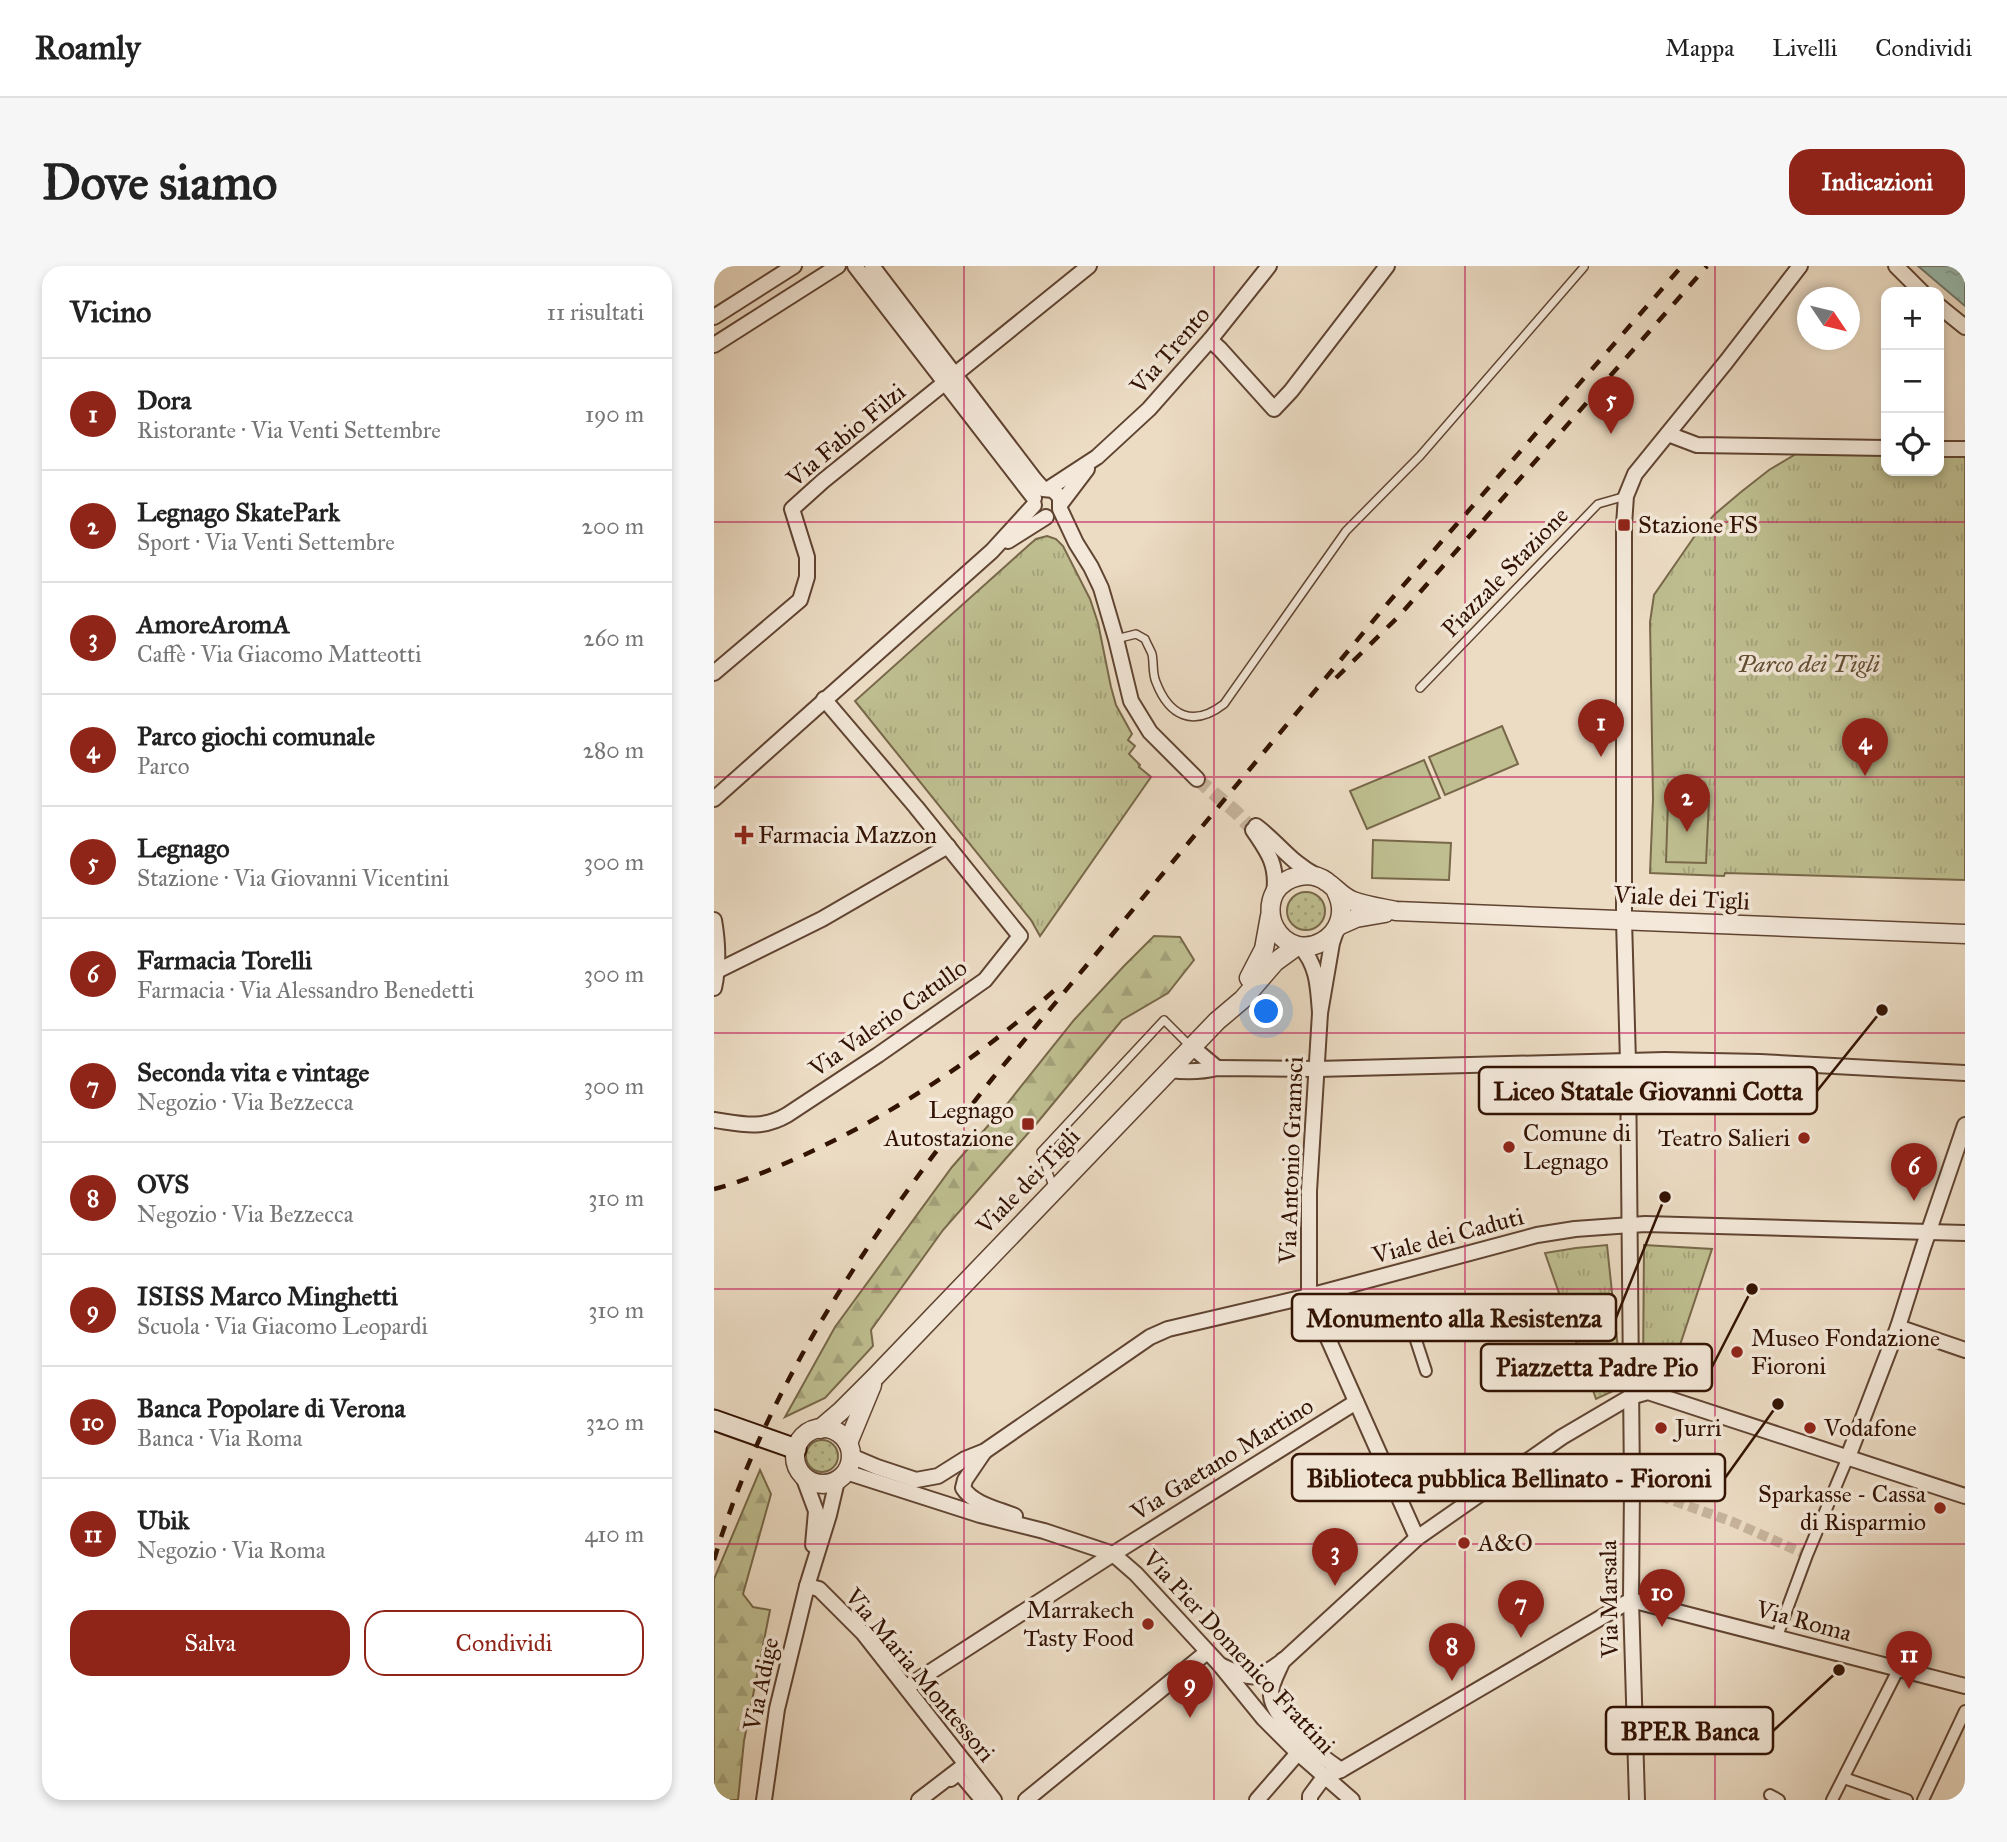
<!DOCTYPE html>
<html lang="it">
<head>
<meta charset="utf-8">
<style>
  body { margin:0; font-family:"IM FELL Great Primer",serif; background:#f6f6f6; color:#222 }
  .controls { position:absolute; right:21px; top:21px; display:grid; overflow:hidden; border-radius:14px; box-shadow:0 4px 10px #0003 }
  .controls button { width:63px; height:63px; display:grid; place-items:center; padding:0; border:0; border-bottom:2px solid #e0e0e0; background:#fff; color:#222; font:35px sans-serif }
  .compass { position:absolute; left:1083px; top:21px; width:63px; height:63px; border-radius:50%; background:#fff; box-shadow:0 4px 10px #0003; rotate:125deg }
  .you { position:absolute; left:553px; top:746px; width:24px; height:24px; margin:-18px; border:5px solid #fff; border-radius:50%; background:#1a73e8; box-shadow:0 0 0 10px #1a73e833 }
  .badge { display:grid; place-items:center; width:46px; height:46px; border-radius:50%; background:#8f2418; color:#fff; font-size:23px; font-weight:700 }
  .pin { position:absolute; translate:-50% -58px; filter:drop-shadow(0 2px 4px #0008) }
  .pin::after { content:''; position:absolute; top:37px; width:24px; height:21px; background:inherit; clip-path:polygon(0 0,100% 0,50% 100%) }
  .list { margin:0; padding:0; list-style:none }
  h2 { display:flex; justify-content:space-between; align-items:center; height:91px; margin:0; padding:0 28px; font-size:30px }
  h2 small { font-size:23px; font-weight:400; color:#767676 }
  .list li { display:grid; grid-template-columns:46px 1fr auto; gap:21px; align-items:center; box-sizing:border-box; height:112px; padding:0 28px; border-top:2px solid #e0e0e0 }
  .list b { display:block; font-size:26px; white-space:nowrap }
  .list p { margin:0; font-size:23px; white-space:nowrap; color:#767676 }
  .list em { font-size:23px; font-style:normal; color:#767676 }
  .actions { display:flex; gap:14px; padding:21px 28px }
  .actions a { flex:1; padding:16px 0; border:2px solid #8f2418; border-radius:21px; text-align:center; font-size:24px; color:#8f2418 }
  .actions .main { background:#8f2418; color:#fff }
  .icon { flex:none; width:38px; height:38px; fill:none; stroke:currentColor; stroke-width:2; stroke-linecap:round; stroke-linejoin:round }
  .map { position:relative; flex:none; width:1251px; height:1534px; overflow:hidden; border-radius:21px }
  header { display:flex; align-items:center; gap:42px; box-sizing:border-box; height:98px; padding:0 35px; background:#fff; border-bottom:2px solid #e0e0e0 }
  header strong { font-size:33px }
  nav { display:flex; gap:38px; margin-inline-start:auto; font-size:24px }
  .intro { display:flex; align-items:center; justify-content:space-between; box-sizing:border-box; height:168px; padding:0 42px }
  h1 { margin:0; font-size:49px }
  .button { padding:18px 32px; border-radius:21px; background:#8f2418; color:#fff; font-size:24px; font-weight:700 }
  main { display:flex; gap:42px; padding:0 42px }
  aside { flex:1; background:#fff; border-radius:21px; box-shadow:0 4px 10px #0003 }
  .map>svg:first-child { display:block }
  .grass { fill:url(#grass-dots); stroke:#786849; stroke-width:2 }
  .forest { fill:url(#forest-firs); stroke:#786849; stroke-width:2 }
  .park { fill:url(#park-tufts); stroke:#786849; stroke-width:2 }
  .pitch { fill:#bebe90; stroke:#786849; stroke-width:2 }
  .water { fill:url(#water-ripples); stroke:#70786b; stroke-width:2 }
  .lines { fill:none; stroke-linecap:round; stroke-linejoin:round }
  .pedestrian-tunnel { stroke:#c7b49d; stroke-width:10; stroke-dasharray:10 5; stroke-linecap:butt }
  .minor-tunnel { stroke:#c7b49d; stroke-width:14; stroke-dasharray:14 7; stroke-linecap:butt }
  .service-casing { stroke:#604432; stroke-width:10 }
  .pedestrian-casing { stroke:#604432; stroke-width:14 }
  .minor-casing { stroke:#604432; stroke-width:18 }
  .tertiary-casing { stroke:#604432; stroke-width:21 }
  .secondary-casing { stroke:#321202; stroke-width:23 }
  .service { stroke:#f3e8d9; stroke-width:7 }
  .pedestrian { stroke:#f3e8d9; stroke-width:10 }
  .minor { stroke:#f3e8d9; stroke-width:14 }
  .tertiary { stroke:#f3e8d9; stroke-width:18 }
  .secondary { stroke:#f3e8d9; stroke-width:19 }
  .rail { stroke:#321202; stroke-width:4.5; stroke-dasharray:12 12; stroke-linecap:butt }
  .grid { fill:none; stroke:#c2185b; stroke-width:2; stroke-opacity:0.55 }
  .poi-dot { fill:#8f2418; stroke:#f3e8d9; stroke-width:2.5 }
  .labels { text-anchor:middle; stroke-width:7; stroke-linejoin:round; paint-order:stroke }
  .street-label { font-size:24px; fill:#321202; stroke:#f3e8d9 }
  .poi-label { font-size:24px; fill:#321202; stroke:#f3e8d9; text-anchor:start }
  .park-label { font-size:24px; font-style:italic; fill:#634e34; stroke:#f3e8d9 }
  .leader { fill:none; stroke:#321202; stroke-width:2.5 }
  .callout-dot { fill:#321202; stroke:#f3e8d9; stroke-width:2.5 }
  .callout { fill:#f3e8d9; stroke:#321202; stroke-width:2.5 }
  .callout-label { font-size:26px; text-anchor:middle; font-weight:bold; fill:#321202 }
</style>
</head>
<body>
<header>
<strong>Roamly</strong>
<nav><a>Mappa</a><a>Livelli</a><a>Condividi</a></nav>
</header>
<div class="intro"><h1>Dove siamo</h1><a class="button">Indicazioni</a></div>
<main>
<aside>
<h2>Vicino<small>11 risultati</small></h2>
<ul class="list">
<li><span class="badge">1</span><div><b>Dora</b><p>Ristorante · Via Venti Settembre</p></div><em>190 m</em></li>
<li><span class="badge">2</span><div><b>Legnago SkatePark</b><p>Sport · Via Venti Settembre</p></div><em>200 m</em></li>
<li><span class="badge">3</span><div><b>AmoreAromA</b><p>Caffè · Via Giacomo Matteotti</p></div><em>260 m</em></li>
<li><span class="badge">4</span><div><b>Parco giochi comunale</b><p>Parco</p></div><em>280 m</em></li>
<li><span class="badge">5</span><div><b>Legnago</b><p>Stazione · Via Giovanni Vicentini</p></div><em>300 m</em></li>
<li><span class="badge">6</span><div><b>Farmacia Torelli</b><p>Farmacia · Via Alessandro Benedetti</p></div><em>300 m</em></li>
<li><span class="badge">7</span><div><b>Seconda vita e vintage</b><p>Negozio · Via Bezzecca</p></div><em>300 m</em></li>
<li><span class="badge">8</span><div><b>OVS</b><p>Negozio · Via Bezzecca</p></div><em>310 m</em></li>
<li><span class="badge">9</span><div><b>ISISS Marco Minghetti</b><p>Scuola · Via Giacomo Leopardi</p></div><em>310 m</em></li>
<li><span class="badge">10</span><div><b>Banca Popolare di Verona</b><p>Banca · Via Roma</p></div><em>320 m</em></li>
<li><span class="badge">11</span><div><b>Ubik</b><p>Negozio · Via Roma</p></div><em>410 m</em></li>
</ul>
<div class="actions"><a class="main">Salva</a><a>Condividi</a></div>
</aside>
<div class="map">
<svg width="1251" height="1534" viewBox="0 0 1251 1534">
  <defs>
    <pattern id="grass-dots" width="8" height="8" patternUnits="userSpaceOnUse" patternTransform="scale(1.75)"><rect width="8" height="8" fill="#bebe90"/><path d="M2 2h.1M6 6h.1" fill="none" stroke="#a4a27b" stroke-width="1.8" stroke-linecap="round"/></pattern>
    <pattern id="forest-firs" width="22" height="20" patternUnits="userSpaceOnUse" patternTransform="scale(1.75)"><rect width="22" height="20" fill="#bebe90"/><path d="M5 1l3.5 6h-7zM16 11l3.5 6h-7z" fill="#a4a27b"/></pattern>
    <pattern id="park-tufts" width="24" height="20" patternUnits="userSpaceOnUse" patternTransform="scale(1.75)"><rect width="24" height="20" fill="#bebe90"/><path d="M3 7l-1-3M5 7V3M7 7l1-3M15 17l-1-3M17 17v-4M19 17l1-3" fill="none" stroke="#a4a27b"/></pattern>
    <pattern id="water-ripples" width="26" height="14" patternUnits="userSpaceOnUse" patternTransform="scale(1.75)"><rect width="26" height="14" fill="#99bcb1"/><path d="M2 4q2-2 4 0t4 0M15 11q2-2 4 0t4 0" fill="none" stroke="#84a197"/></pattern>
  </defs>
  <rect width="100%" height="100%" fill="#ecdcc4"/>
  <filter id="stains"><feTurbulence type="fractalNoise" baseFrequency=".00286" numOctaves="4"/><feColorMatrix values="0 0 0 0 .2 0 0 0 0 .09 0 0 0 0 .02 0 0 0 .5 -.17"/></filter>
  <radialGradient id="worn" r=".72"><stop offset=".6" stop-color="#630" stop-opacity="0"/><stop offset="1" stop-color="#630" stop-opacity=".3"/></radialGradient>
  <!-- grass -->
  <g class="grass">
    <circle cx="592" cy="645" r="19"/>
    <circle cx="108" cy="1190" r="16"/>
  </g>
  <!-- forest -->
  <g class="forest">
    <path d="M440 670 466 671 480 694 454 727 408 754 323 857 229 964 157 1064 159 1080 111 1132 71 1151 121 1061 238 901 293 838 360 754 410 700Z"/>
    <path d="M46 1204 57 1228 29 1328 39 1341 56 1344 30 1475 24 1534H0V1313Z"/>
  </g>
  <!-- park -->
  <g class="park">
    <path d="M1087 185 1172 187V205H1225V187L1251 188V614L1011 607 1010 610 936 607 939 533 936 356 940 329 980 271 1001 248 1027 226 1055 204Z"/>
    <path d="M333 270 342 273 349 280 376 333 384 357 397 421 402 439 418 468 414 474 421 480 415 488 426 499 425 501 437 511 326 670 317 654 141 435 315 279 322 273Z"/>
    <path d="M893 979 908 1121 882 1133 831 987 862 982Z"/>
    <path d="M930 979 998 983 955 1112 929 1107Z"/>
  </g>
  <!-- pitch -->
  <g class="pitch">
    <path d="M788 460 804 498 731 529 715 491Z"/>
    <path d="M710 494 726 532 653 563 636 525Z"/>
    <path d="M995 535 992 597 952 596 954 536Z"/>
    <path d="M659 574 737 577 735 614 658 612Z"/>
  </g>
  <!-- water -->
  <path class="water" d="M1204 0H1251V40Z"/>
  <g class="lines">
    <!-- pedestrian-tunnel -->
    <path class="pedestrian-tunnel" d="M918 1220 1019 1256 1093 1289"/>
    <!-- minor-tunnel -->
    <path class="minor-tunnel" d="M483 513 523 547 539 564"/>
    <defs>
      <g id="service">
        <path d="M402 373 422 368 431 373C433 378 436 383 438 388 440 397 438 407 442 416 455 450 479 462 510 438L632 265 706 190 870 1"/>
        <path d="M706 422 884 238 912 230"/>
        <path d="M340 923 327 886 450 754 477 781"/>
      </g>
      <g id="pedestrian">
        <path d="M604 1052 640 1051 683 1062 697 1059 712 1105"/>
        <path d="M1063 1370 1093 1289 1134 1191"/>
        <path d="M1130 1512 1193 1534"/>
        <path d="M237 1515 245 1509 266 1534"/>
        <path d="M1056 1529 1065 1534"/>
        <path d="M1118 1534 1184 1404"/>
        <path d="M1209 1534 1251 1445"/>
      </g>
      <g id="minor">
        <path d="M141 0 320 232"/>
        <path d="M158 0 321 214 329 223 339 224 346 231V243L362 277 377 301 387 322 402 373 417 435 436 466 483 513"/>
        <path d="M1182 0 1208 26"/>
        <path d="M1225 40 1251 61"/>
        <path d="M0 51 80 0"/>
        <path d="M496 74 506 83 560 143 577 125 673 0"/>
        <path d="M0 79 124 0"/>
        <path d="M954 168 983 179 1172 182"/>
        <path d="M1225 183H1251"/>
        <path d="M334 223 383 191 435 143 496 74 555 0"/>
        <path d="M348 236 373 203"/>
        <path d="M294 275 332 251"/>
        <path d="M0 407 86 334 93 311V291L78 243 109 215 375 0"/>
        <path d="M0 533 278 285 320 239"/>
        <path d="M542 560C565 577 576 596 603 610"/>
        <path d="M539 564C555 587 564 600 560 628"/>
        <path d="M0 654C4 677 5 699 0 722"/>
        <path d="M586 680C604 700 604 721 606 747L618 677 622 665"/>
        <path d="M3 705 108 653 234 580"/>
        <path d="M606 747 595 925V1030L703 1272"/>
        <path d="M478 781 503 802"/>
        <path d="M456 804C472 806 487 806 503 802L603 803 951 794 1046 796 1251 807"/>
        <path d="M0 854C28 858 47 864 73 849L164 789 271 714 306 670 202 541 110 433"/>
        <path d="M1184 1061 1251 1084"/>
        <path d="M270 1186 251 1214 249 1222C259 1238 284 1243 301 1250"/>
        <path d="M137 1190 163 1201 202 1214 224 1210 251 1193 271 1185 436 1071 454 1063 595 1030 823 969 861 963 931 958 1251 967"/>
        <path d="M1134 1191 1184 1061 1209 982 1251 859"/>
        <path d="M132 1206 266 1249 330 1265 399 1288 422 1308 506 1399 550 1453 584 1487 638 1534"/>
        <path d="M89 1210 102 1245 99 1279"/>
        <path d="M93 1320 105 1323 149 1367 280 1534"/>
        <path d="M569 1394C565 1405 556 1418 557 1430 559 1455 608 1491 627 1504"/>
        <path d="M506 1399C539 1414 540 1416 570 1394L703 1272 848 1171 916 1131 934 1126 1251 1230"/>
        <path d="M193 1421 399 1288 642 1136"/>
        <path d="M610 1511 627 1504 917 1334 1251 1420"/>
        <path d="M50 1534 63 1443 93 1320 115 1249 123 1215"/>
        <path d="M205 1534 252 1498"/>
        <path d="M312 1534 493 1386"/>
        <path d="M543 1534 590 1480"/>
        <path d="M596 1534V1530L610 1511"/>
        <path d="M923 1534 917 1334 918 1220 914 796 910 654V259L912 230 921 208 1012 96 1086 0"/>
      </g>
      <g id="tertiary">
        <path d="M622 625C645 669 584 703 561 662 555 651 555 637 561 626 572 609 597 604 613 616 623 623 628 631 639 635 653 640 668 642 682 645L1251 668"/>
        <path d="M624 660 642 652 671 647"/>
        <path d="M535 712 550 683 556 650"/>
        <circle cx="109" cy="1190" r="28"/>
        <path d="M106 1163 127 1145 162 1110 503 755 529 733 561 696 583 680"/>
        <path d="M134 1177 158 1119"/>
      </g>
      <path id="secondary" d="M0 1154 82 1183"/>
    </defs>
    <!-- service casing -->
    <use href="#service" class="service-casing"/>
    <!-- pedestrian casing -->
    <use href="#pedestrian" class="pedestrian-casing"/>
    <!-- minor casing -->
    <use href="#minor" class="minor-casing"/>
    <!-- tertiary casing -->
    <use href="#tertiary" class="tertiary-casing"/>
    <!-- secondary casing -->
    <use href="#secondary" class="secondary-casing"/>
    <!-- service -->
    <use href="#service" class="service"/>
    <!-- pedestrian -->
    <use href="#pedestrian" class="pedestrian"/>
    <!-- minor -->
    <use href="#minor" class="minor"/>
    <!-- tertiary -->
    <use href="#tertiary" class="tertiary"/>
    <!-- secondary -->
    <use href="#secondary" class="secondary"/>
    <!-- rail -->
    <g class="rail">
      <path d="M622 412 686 349 993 0"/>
      <path d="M0 923C31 915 61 902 90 889 183 846 268 790 344 721"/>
      <path d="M0 1294C54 1113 163 959 278 813L674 337 968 0"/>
    </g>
  </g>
  <!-- grid -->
  <path class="grid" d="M250 0V1534M500 0V1534M751 0V1534M1001 0V1534M0 256H1251M0 511H1251M0 767H1251M0 1023H1251M0 1278H1251"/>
  <!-- markers -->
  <g class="poi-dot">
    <rect x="903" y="252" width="14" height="14" rx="3.5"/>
    <path d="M26.5 558.5h7v7h7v7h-7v7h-7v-7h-7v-7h7z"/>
    <rect x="307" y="851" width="14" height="14" rx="3.5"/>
    <circle cx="1090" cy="872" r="7"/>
    <circle cx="795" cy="881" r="7"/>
    <circle cx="1023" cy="1086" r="7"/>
    <circle cx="947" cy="1162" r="7"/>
    <circle cx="1096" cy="1162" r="7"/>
    <circle cx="1226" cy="1242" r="7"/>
    <circle cx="750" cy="1277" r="7"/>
    <circle cx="434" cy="1358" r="7"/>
  </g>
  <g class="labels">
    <!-- street labels -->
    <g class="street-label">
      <text transform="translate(456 84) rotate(-49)" y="8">Via Trento</text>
      <text transform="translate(132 169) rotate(-40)" y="8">Via Fabio Filzi</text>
      <text transform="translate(791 306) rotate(-46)" y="8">Piazzale Stazione</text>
      <text transform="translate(968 632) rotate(3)" y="8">Viale dei Tigli</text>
      <text transform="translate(174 752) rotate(-35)" y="8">Via Valerio Catullo</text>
      <text transform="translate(577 894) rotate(-88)" y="8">Via Antonio Gramsci</text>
      <text transform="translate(314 915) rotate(-46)" y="8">Viale dei Tigli</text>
      <text transform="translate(734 970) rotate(-15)" y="8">Viale dei Caduti</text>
      <text transform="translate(508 1193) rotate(-32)" y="8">Via Gaetano Martino</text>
      <text transform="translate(895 1333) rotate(-91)" y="8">Via Marsala</text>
      <text transform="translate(1090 1355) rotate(15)" y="8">Via Roma</text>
      <text transform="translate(525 1386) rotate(47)" y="8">Via Pier Domenico Frattini</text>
      <text transform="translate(206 1409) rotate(50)" y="8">Via Maria Montessori</text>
      <text transform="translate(47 1418) rotate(-78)" y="8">Via Adige</text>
    </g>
    <!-- poi labels -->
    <g class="poi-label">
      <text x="924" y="267">Stazione FS</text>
      <text x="44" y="577">Farmacia Mazzon</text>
      <text x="300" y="852" text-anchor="end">Legnago<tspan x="300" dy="28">Autostazione</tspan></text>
      <text x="809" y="875">Comune di<tspan x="809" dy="28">Legnago</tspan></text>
      <text x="1076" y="880" text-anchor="end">Teatro Salieri</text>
      <text x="1037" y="1080">Museo Fondazione<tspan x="1037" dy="28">Fioroni</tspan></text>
      <text x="961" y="1170">Jurri</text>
      <text x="1110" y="1170">Vodafone</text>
      <text x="1212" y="1236" text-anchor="end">Sparkasse - Cassa<tspan x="1212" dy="28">di Risparmio</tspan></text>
      <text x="764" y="1285">A&amp;O</text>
      <text x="420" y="1352" text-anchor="end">Marrakech<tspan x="420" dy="28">Tasty Food</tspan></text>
    </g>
    <!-- park labels -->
    <g class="park-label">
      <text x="1094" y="406">Parco dei Tigli</text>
    </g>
  </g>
  <!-- callouts -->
  <path class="leader" d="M1168 744L1103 825M951 931L902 1052M1038 1023L998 1101M1064 1138L1011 1212M1125 1404L1059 1465"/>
  <g class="callout-dot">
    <circle cx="1168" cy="744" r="7"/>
    <circle cx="951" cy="931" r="7"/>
    <circle cx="1038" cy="1023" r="7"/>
    <circle cx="1064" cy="1138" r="7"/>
    <circle cx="1125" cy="1404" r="7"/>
  </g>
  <g class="callout">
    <rect x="765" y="801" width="338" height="47" rx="7"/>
    <rect x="578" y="1028" width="324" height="47" rx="7"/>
    <rect x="767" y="1078" width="231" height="47" rx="7"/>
    <rect x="578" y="1188" width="433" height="47" rx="7"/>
    <rect x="892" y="1441" width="167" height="47" rx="7"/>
  </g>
  <g class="callout-label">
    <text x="934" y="834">Liceo Statale Giovanni Cotta</text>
    <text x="740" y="1061">Monumento alla Resistenza</text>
    <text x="883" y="1110">Piazzetta Padre Pio</text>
    <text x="795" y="1221">Biblioteca pubblica Bellinato - Fioroni</text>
    <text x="976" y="1474">BPER Banca</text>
  </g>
  <rect width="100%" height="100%" filter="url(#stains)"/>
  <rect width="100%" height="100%" fill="url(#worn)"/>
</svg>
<div class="controls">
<button>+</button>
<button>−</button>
<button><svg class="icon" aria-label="locate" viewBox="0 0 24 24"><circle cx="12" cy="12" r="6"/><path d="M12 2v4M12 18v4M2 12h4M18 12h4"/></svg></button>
</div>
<svg class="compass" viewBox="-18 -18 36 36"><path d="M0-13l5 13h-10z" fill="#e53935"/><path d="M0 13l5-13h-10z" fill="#767676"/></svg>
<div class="you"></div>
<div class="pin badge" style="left:887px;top:491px">1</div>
<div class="pin badge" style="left:973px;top:566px">2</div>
<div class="pin badge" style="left:621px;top:1320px">3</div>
<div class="pin badge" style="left:1151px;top:510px">4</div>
<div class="pin badge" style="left:897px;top:168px">5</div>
<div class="pin badge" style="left:1200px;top:935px">6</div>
<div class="pin badge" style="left:807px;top:1372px">7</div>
<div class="pin badge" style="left:738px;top:1415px">8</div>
<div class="pin badge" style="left:476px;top:1452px">9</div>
<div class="pin badge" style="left:948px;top:1361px">10</div>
<div class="pin badge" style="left:1195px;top:1423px">11</div>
</div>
</main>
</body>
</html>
